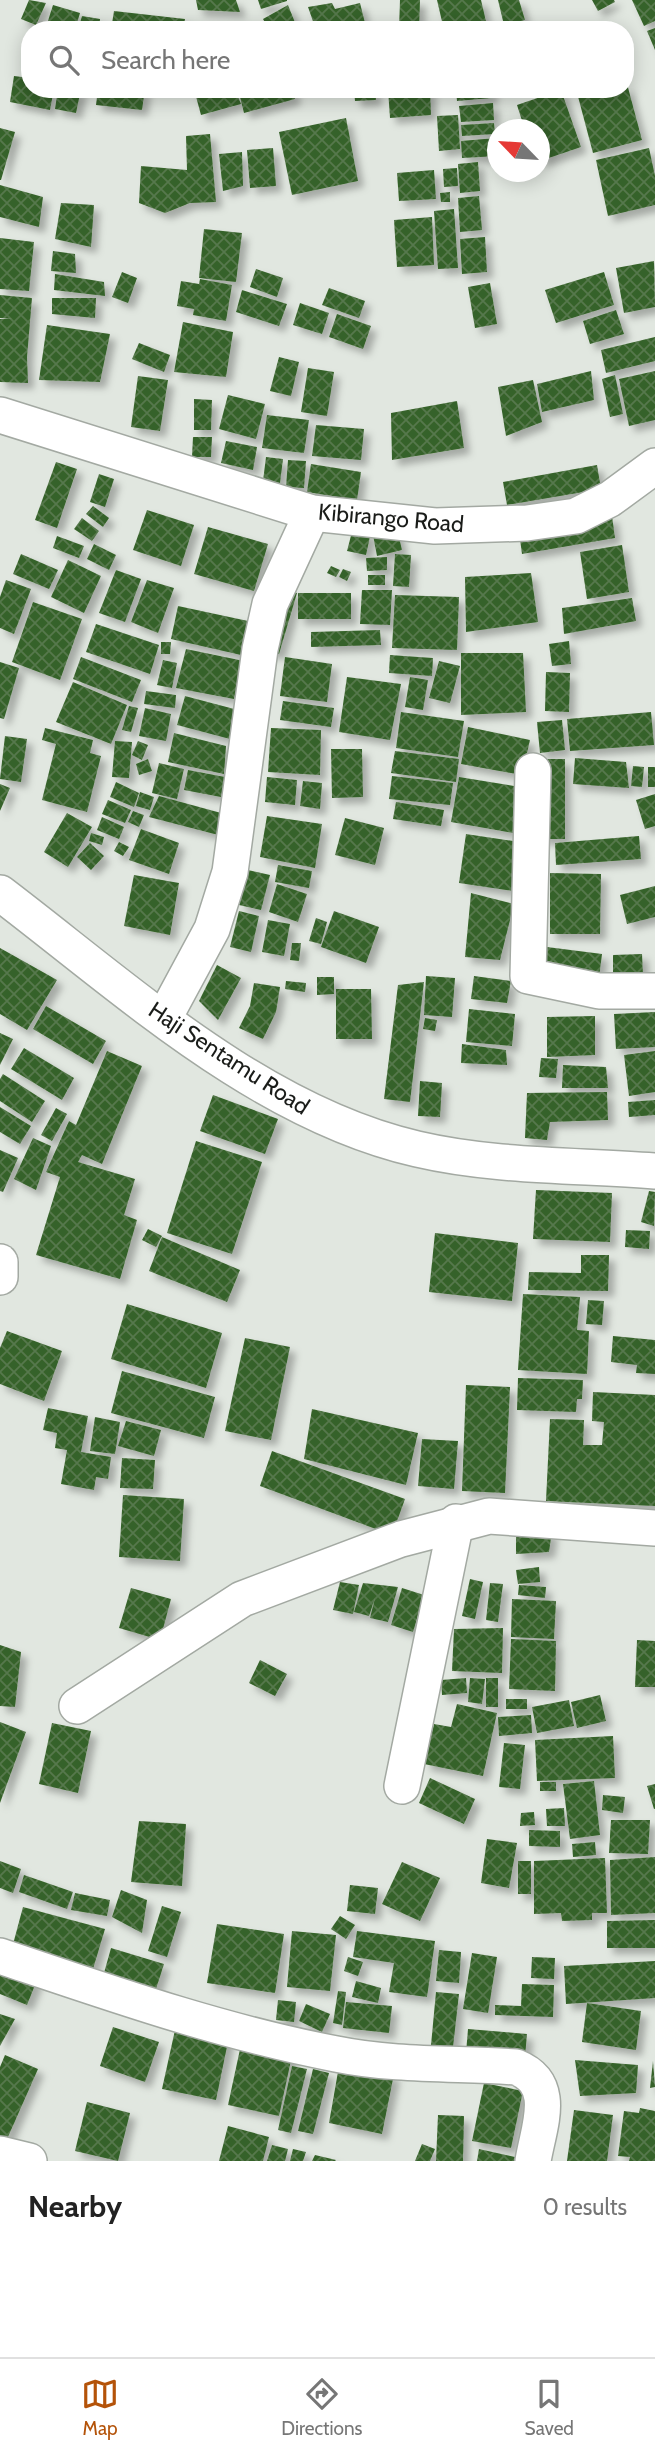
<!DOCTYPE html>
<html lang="en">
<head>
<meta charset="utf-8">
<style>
  body { margin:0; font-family:Cabin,sans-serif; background:#f2f2f2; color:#222 }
  .compass { position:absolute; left:487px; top:119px; width:63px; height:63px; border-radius:50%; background:#fff; box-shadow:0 4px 18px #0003; rotate:295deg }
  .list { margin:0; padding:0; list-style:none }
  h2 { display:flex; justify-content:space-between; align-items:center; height:91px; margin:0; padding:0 28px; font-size:30px }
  h2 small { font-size:23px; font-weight:400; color:#767676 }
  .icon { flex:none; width:38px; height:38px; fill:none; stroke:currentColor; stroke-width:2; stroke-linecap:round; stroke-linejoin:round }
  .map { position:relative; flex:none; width:655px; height:2161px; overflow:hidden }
  .search { position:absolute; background:#fff; box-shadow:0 4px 18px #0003; left:21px; right:21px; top:21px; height:77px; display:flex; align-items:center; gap:18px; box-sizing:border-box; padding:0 24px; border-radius:28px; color:#767676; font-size:26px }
  .sheet { height:196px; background:#fff }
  nav { display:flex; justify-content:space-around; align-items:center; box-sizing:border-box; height:98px; border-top:2px solid #e0e0e0; background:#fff; font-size:19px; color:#767676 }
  nav a { display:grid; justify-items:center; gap:4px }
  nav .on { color:#b45309 }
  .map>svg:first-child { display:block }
  .building { fill:url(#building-cross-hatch); filter:url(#shadow) }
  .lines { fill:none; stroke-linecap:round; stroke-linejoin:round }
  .minor-casing { stroke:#a3a9a2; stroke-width:38 }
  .minor { stroke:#fff; stroke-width:35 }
  .labels { text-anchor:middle; stroke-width:7; stroke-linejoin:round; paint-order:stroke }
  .street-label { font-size:23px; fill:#1a1c19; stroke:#fff }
</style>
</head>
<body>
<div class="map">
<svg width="655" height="2161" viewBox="0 0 655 2161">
  <defs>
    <pattern id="building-cross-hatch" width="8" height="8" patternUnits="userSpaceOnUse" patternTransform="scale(1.75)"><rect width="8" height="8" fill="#366229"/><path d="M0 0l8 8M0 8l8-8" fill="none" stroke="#57784d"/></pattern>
    <filter id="shadow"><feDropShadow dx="6" dy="6" stdDeviation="3.5" flood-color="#0004"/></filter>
  </defs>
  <rect width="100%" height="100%" fill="#e1e7e0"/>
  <!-- building -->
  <g class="building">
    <path d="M29 0 46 3 36 25 21 19Z"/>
    <path d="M196 0H236L240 12 198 10Z"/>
    <path d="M258 0H287V1L261 9Z"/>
    <path d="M400 0H420L419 30H399Z"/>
    <path d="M437 0H481L488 30H444Z"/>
    <path d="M498 0H519L525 20 504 25Z"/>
    <path d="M592 0H614L615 2 598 11Z"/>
    <path d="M632 0H655V21L644 26Z"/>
    <path d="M332 3 335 9 360 3 365 23 343 30H316L308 7Z"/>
    <path d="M53 5 80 13 75 30 46 27Z"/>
    <path d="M288 5 298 30H269L263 19Z"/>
    <path d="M114 11 185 19 183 30H111Z"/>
    <path d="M82 16 100 19 99 30H78Z"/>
    <path d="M542 21 545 30H518V29Z"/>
    <path d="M655 28V50L647 31Z"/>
    <path d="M14 76 30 78V89H54L50 110 10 102Z"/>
    <path d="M626 80 642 140 593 153 576 89H625Z"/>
    <path d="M58 89H81L76 113 55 109Z"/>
    <path d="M98 89H145L142 110 96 105Z"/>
    <path d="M194 89H235L241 104 201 115Z"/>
    <path d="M238 89H293L295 99 244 113Z"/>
    <path d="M354 89H375L376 100 355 101Z"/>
    <path d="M388 89H430L431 115 390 118Z"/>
    <path d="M456 89H492V98L457 101Z"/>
    <path d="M561 90 581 147 540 161V130H525L517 105Z"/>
    <path d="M493 103 494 120 461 122 459 106Z"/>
    <path d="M458 115 460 149 439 151 437 116Z"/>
    <path d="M346 118 358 181 292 195 279 132Z"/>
    <path d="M494 123 495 134 462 136 461 125Z"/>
    <path d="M0 128 15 132 1 180H0Z"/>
    <path d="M210 134 216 202 190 203 165 213 139 203 141 166 187 170 186 136Z"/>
    <path d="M496 138 498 156 462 158 461 141Z"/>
    <path d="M273 148 276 186 250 188 247 150Z"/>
    <path d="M649 148 655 176V205L608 216 596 160Z"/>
    <path d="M242 152 243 186 223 191 219 154Z"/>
    <path d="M478 162 480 191 460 193 458 164Z"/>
    <path d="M457 168 458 186 444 187 443 169Z"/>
    <path d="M434 170 436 199 399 201 397 173Z"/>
    <path d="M0 185 43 197 39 227 0 217Z"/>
    <path d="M450 192V202H441L440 193Z"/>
    <path d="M479 196 482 230 460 232 458 198Z"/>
    <path d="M61 203 94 205 91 247 55 239Z"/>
    <path d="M454 209 458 268 438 269 434 211Z"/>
    <path d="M432 217 434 265 397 267 394 220Z"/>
    <path d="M204 229 242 233 236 282 199 278Z"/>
    <path d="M485 237 487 272 462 274 460 239Z"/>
    <path d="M0 238 34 242 29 291 0 289Z"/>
    <path d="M53 251 75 254 76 273 51 271Z"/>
    <path d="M654 261 655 307 624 313 616 268Z"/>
    <path d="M256 269 283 278 277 297 250 287Z"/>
    <path d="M122 272 137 278 128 303 112 297Z"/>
    <path d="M604 272 614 305 556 323 545 290Z"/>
    <path d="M55 274 104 282 105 296 54 290Z"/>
    <path d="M200 279 232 285 226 321 193 315 194 309 177 306 181 281 199 284Z"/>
    <path d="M490 283 497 324 475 328 468 287Z"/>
    <path d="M329 288 365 301 359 318 322 305Z"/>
    <path d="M242 290 287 304 279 326 236 312Z"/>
    <path d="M0 295 32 298 27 357 28 383 0 382V319H12L0 318Z"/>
    <path d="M52 298H96L95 318 52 314Z"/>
    <path d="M300 303 329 313 322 334 293 325Z"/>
    <path d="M616 310 624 334 590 344 583 321Z"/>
    <path d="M337 314 371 326 363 349 329 337Z"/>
    <path d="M183 322 233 332 226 377 174 372Z"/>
    <path d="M47 325 110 334 100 382 39 380Z"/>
    <path d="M655 337V361L606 373 601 350Z"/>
    <path d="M139 343 170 355 164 372 132 359Z"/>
    <path d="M279 357 299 362 291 396 270 391Z"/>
    <path d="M308 368 334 372 327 416 301 412Z"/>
    <path d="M591 371 594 400 542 412 537 384Z"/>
    <path d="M655 371V420L629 426 619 379Z"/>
    <path d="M615 375 623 414 610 417 602 379Z"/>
    <path d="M138 376 168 380 160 431 131 427Z"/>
    <path d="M533 380 542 422 506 436 498 387Z"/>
    <path d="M228 395 265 404 256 439 219 429Z"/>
    <path d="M194 399 212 400 211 430H194Z"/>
    <path d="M457 401 464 448 392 460 391 413Z"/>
    <path d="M267 415 309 420 304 453 262 448Z"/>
    <path d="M316 425 364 429 361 460 312 456Z"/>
    <path d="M193 437H212L211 457H192Z"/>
    <path d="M226 441 257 447 253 470 221 463Z"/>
    <path d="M266 457 283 459 280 483 263 481Z"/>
    <path d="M288 460 306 461 304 488 286 487Z"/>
    <path d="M56 462 77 469 57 528 35 520Z"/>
    <path d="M311 464 361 472 357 500 307 492Z"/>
    <path d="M597 465 601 489 507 505 503 482Z"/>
    <path d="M99 474 114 479 105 507 90 502Z"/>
    <path d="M93 506 109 518 103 527 86 514Z"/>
    <path d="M147 510 194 525 181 566 133 550Z"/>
    <path d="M612 516 615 538 522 554 519 532Z"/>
    <path d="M82 518 99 531 92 541 74 529Z"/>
    <path d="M396 525 402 550 377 556 372 530Z"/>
    <path d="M208 527 268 544 254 591 194 574Z"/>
    <path d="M353 528 371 532 366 555 347 551Z"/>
    <path d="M57 536 84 546 79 558 53 548Z"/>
    <path d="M94 544 116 555 109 570 87 559Z"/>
    <path d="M622 545 629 592 587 599 580 552Z"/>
    <path d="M21 554 58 570 49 589 13 574Z"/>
    <path d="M395 554 411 555 409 587 393 586Z"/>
    <path d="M387 557V570L367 571 366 558Z"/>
    <path d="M68 560 101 576 84 613 51 597Z"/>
    <path d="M331 566 340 570 336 577 327 573Z"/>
    <path d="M343 569 351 572 347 581 339 577Z"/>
    <path d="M116 570 141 579 125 622 99 613Z"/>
    <path d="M531 573 538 622 466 632 465 577Z"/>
    <rect x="368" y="575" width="17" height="10"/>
    <path d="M6 580 31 589 14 634 0 628V597Z"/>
    <path d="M147 580 174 588 158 633 131 622Z"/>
    <path d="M283 589 297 593 279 654 266 651Z"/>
    <path d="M362 590H392L390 625 360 624Z"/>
    <rect x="298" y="593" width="53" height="26"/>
    <path d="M395 595 459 597 457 650 392 648Z"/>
    <path d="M632 598 636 621 564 634 562 608Z"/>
    <path d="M33 602 82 619 60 680 12 662Z"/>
    <path d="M178 606 248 621 241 655 171 639Z"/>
    <path d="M96 624 159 645 150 674 86 652Z"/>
    <path d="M380 630 381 645 311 647V632Z"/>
    <path d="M569 641 571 664 552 666 549 644Z"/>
    <path d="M161 642H171L170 654H161Z"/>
    <path d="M186 649 244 661 234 699 176 688Z"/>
    <path d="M461 653H523L526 712 461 715Z"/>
    <path d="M390 655 433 658 432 676 389 673Z"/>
    <path d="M81 657 141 680 132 702 73 679Z"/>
    <path d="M285 657 332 664 327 702 280 696Z"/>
    <path d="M163 660 177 663 172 688 157 685Z"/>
    <path d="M439 661 460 666 450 703 429 698Z"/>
    <path d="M0 662 19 668 4 719 0 718Z"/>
    <path d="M546 672 570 673 569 712 545 711Z"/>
    <path d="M347 677 401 684 390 740 339 732Z"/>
    <path d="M410 677 428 680 423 710 405 707Z"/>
    <path d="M73 682 127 705 111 744 56 722Z"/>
    <path d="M146 691 176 695 175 708 144 704Z"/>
    <path d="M185 696 238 710 230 739 177 725Z"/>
    <path d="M283 701 334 708 331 727 280 720Z"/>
    <path d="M129 706 138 708 131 732 122 730Z"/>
    <path d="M145 708 171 714 166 741 139 736Z"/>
    <path d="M401 712 464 721 458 757 396 748Z"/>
    <path d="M651 712 654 745 570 751 567 719Z"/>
    <path d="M562 720 565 750 540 753 537 722Z"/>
    <path d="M468 727 530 740 522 775 461 764Z"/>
    <path d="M45 728 93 740 90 753 101 756 87 812 42 800 56 744 42 740Z"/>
    <path d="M271 728 321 730 320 775 268 772Z"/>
    <path d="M174 733 226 746 224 774 168 762Z"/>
    <path d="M5 736 27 739 21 782 0 779Z"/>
    <path d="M115 741 132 742 129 778 112 777Z"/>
    <path d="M138 741 148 745 142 760 132 755Z"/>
    <path d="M331 749H362L363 797 332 798Z"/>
    <path d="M395 751 459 759 456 782 391 773Z"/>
    <path d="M575 758 626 762 629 788 573 784Z"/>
    <path d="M148 759 152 771 139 775 136 764Z"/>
    <rect x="540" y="759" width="25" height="80"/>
    <path d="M159 763 184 769 177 799 152 793Z"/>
    <path d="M633 766 644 767 642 787 631 786Z"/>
    <rect x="648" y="767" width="7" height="20"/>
    <path d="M188 770 225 777 221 797 184 790Z"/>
    <path d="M392 776 453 783 450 805 389 799Z"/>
    <path d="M267 777 297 780 295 805 265 802Z"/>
    <path d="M459 777 526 788 519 834 451 822Z"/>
    <path d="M303 781 322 783 320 809 300 806Z"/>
    <path d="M116 782 139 793 134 807 110 797Z"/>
    <path d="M0 784 10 788 0 811Z"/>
    <path d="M140 792 154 797 150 810 136 806Z"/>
    <path d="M655 794V826L645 829 636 800Z"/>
    <path d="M159 796 232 816 226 837 149 817Z"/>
    <path d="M108 800 131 810 125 823 102 814Z"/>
    <path d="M396 802 444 810 441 826 393 819Z"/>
    <path d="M133 811 144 815 139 827 128 822Z"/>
    <path d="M67 813 92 827 68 867 44 852Z"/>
    <path d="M267 816 322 824 315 868 260 857Z"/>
    <path d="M102 817 124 827 119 839 97 830Z"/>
    <path d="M345 818 384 828 375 865 335 855Z"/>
    <path d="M141 829 179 843 169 874 129 860Z"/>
    <path d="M91 833 104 837 102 845 89 841Z"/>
    <path d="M466 834 520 842 513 891 459 883Z"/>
    <path d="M639 836 641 859 556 865 555 843Z"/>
    <path d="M119 842 129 847 123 856 114 851Z"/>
    <path d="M90 843 104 856 91 870 77 857Z"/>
    <path d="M278 865 312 871 309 888 275 882Z"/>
    <path d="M248 870 270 875 261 910 239 905Z"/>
    <path d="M550 873 601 874 600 934H550Z"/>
    <path d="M134 875 179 883 170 935 124 926Z"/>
    <path d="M277 884 307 894 298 922 269 912Z"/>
    <path d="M655 886V917L627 924 620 895Z"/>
    <path d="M471 893 514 904 500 960 465 957Z"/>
    <path d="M239 911 259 916 251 952 230 947Z"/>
    <path d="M334 911 379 927 366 963 321 947Z"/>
    <path d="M316 918 327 922 321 944 309 941Z"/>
    <path d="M268 920 290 924 284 956 262 952Z"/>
    <path d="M292 943H301L299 961 290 960Z"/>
    <path d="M547 947 602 954 599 978 543 971Z"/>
    <path d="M0 948 57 980 27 1030 0 1014Z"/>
    <path d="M642 954 643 975 613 976V955Z"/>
    <path d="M217 965 241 978 218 1020 199 1001Z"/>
    <path d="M426 976 455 978 452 1017 424 1015Z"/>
    <path d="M474 976 511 981 507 1003 471 999Z"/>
    <path d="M317 977H334V994L317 995Z"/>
    <path d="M286 981 306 983 305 992 285 989Z"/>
    <path d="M424 982 410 1102 384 1099 398 985Z"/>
    <path d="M254 983 280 987 276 1012 263 1039 239 1028 250 1006Z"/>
    <path d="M336 989H371L372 1039H336Z"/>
    <path d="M46 1006 106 1041 93 1064 33 1029Z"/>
    <path d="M469 1009 515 1014 512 1046 466 1042Z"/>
    <path d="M655 1012V1047L616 1049 614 1014Z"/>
    <path d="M595 1016V1055L547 1057V1017Z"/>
    <path d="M425 1018 437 1020 435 1031 423 1029Z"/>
    <path d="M0 1033 13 1039 0 1065Z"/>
    <path d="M462 1044 506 1050 507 1065 461 1063Z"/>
    <path d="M24 1048 74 1078 62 1100 11 1069Z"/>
    <path d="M107 1051 142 1066 102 1164 82 1155 78 1162 135 1179 124 1215 137 1220 120 1279 36 1255 60 1177 46 1172 69 1121 76 1125Z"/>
    <path d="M655 1051V1092L629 1096 624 1055Z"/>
    <path d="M541 1058 558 1059 556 1078 539 1077Z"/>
    <path d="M563 1065 606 1067 608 1088H562Z"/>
    <path d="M3 1074 45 1101 32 1122 0 1101V1079Z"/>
    <path d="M420 1081 442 1083 440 1117 418 1116Z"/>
    <path d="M607 1092 608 1120 550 1122 547 1140 525 1138 527 1093Z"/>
    <path d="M213 1095 278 1119 265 1154 200 1131Z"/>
    <path d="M655 1100V1115L629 1117 628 1102Z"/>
    <path d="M0 1107 31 1126 20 1144 0 1132Z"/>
    <path d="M56 1108 67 1114 52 1141 41 1135Z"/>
    <path d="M33 1138 51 1146 36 1190 14 1179Z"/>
    <path d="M196 1141 262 1162 232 1254 167 1233Z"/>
    <path d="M0 1150 18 1158 3 1192 0 1191Z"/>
    <path d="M536 1190 612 1193 610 1242 533 1239Z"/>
    <path d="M649 1191 655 1192 654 1226 641 1222Z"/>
    <path d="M148 1229 162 1236 156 1247 142 1240Z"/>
    <path d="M626 1230 650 1231 649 1249 625 1247Z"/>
    <path d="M435 1233 518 1243 512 1301 429 1292Z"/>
    <path d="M162 1237 240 1270 227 1302 149 1271Z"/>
    <path d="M581 1255H609L608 1291 528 1290 529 1272 581 1273Z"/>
    <path d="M523 1294 580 1297 577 1330 589 1331 587 1374 518 1370Z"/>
    <path d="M588 1300 604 1301 602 1325 586 1324Z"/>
    <path d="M127 1304 222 1333 206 1388 111 1359Z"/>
    <path d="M7 1331 62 1351 44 1401 0 1384V1348Z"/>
    <path d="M613 1336 655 1340V1374L636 1373 637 1365 611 1362Z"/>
    <path d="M245 1338 290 1347 271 1440 225 1431Z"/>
    <path d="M122 1371 215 1397 204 1438 111 1413Z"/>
    <path d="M518 1378 583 1380 582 1399H577L576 1412 517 1410Z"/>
    <path d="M466 1385 510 1387 505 1493 462 1491Z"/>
    <path d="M593 1392 655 1395V1506L546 1501 550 1419 584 1420 583 1445H602L604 1422 592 1421Z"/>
    <path d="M48 1408 88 1416 81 1452 111 1457 108 1479 96 1477 94 1490 61 1484 67 1450 55 1448 57 1433 43 1430Z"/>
    <path d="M312 1409 418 1433 406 1485 304 1459Z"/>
    <path d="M95 1417 120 1422 115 1454 90 1451Z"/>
    <path d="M126 1421 161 1430 154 1456 118 1446Z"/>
    <path d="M422 1439 458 1441 454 1489 418 1486Z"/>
    <path d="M272 1451 405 1499 392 1535 260 1486Z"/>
    <path d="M122 1458 155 1460 153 1489 120 1488Z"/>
    <path d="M123 1495 184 1499 180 1561 119 1557Z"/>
    <path d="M516 1531H552L549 1552 516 1554Z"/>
    <path d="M539 1567 540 1582 518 1584 516 1570Z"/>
    <path d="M470 1579 483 1582 475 1619 462 1616Z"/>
    <path d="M340 1582 359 1585 353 1614 333 1610Z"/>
    <path d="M363 1583 398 1587 388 1622 370 1618 375 1598 369 1616 354 1612Z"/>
    <path d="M490 1583 503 1584 498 1622 486 1620Z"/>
    <path d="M519 1585 546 1587 545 1598 518 1595Z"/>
    <path d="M131 1588 171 1599 160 1640 119 1628Z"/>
    <path d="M402 1588 424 1595 413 1632 391 1625Z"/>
    <path d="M512 1599 556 1601 554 1639 511 1637Z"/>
    <path d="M503 1628 502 1673 452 1671 454 1629Z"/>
    <path d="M511 1639 556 1641 555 1691 509 1689Z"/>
    <path d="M637 1640 655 1641V1687H635Z"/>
    <path d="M0 1645 21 1652 15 1707 0 1706Z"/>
    <path d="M260 1660 287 1674 275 1696 249 1683Z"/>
    <path d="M466 1678 467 1693 442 1695 441 1680Z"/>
    <path d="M470 1678 485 1679 482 1704 468 1702Z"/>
    <rect x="486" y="1678" width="12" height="29"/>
    <path d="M600 1695 606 1721 577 1728 571 1702Z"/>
    <rect x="506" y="1699" width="21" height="10"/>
    <path d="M569 1700 574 1726 537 1733 532 1707Z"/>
    <path d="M457 1704 497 1713 483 1776 424 1764 434 1724 451 1727Z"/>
    <path d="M531 1715 532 1733 499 1736 498 1717Z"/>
    <path d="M0 1722 26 1732 0 1803Z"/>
    <path d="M52 1723 91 1731 78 1793 39 1784Z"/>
    <path d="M613 1736 615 1778 537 1781 535 1740Z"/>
    <path d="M504 1743 525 1745 520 1789 499 1787Z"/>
    <path d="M430 1778 475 1799 464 1824 419 1803Z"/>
    <path d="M594 1781 600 1835 570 1839 563 1784Z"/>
    <rect x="540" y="1782" width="16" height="9"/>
    <path d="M655 1784V1809H654L647 1786Z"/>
    <path d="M603 1795 625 1797 623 1813 602 1810Z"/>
    <path d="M564 1808 565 1826H547L546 1809Z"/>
    <path d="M534 1812 535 1825 520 1826 521 1813Z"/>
    <path d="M611 1820H650L648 1854 609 1853Z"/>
    <path d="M139 1821 186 1824 182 1886 131 1882Z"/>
    <path d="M529 1830 560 1831V1847L529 1846Z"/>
    <path d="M487 1839 517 1843 509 1888 481 1883Z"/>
    <path d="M595 1842 596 1855 573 1857 572 1844Z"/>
    <path d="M655 1857V1913L611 1915 610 1860Z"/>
    <path d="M605 1858 607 1913H592V1920L562 1921 561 1913 534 1914V1861Z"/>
    <path d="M0 1861 21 1869 13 1893 0 1888Z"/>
    <rect x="518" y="1861" width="13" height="33"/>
    <path d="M402 1862 440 1878 420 1921 382 1904Z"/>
    <path d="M24 1875 73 1892 67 1909 19 1892Z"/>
    <path d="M350 1885 378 1888 375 1914 347 1911Z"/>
    <path d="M121 1890 147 1900 142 1933 112 1917Z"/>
    <path d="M75 1893 110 1900 107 1916 71 1910Z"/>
    <path d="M162 1906 181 1912 167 1957 148 1951Z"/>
    <path d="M23 1907 105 1929 93 1969 12 1948Z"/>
    <path d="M340 1916 355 1925 346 1939 331 1929Z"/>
    <path d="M655 1920V1948H607V1921Z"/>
    <path d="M217 1924 284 1934 275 1993 207 1983Z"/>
    <path d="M292 1931 336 1935 330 1991 287 1987Z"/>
    <path d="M357 1931 435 1941 427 1997 389 1992 394 1963 353 1957Z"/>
    <path d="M111 1948 164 1964 156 1989 104 1973Z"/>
    <path d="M439 1950 461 1952 459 1983 436 1981Z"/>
    <path d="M472 1953 497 1957 488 2013 463 2009Z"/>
    <path d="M348 1957 363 1962 358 1976 344 1971Z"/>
    <path d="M532 1957 555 1958 554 1979 531 1978Z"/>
    <path d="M655 1961V1998L566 2004 564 1966Z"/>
    <path d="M0 1965 37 1980 27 2005 0 1994Z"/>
    <path d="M356 1981 381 1988 378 2003 352 1997Z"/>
    <path d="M522 1984 554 1985 553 2017 495 2015V2005L521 2006Z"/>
    <path d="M338 1991 346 1992 342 2025 333 2023Z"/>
    <path d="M436 1992 459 1994 453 2047 431 2045Z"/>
    <path d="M278 2000 296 2002 294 2022 276 2020Z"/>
    <path d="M346 2002 392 2006 389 2033 343 2028Z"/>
    <path d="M587 2003 641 2011 636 2050 582 2042Z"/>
    <path d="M306 2004 330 2014 322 2032 299 2021Z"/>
    <path d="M0 2014 15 2019 0 2046Z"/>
    <path d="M177 2021 230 2032 216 2100 162 2089Z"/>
    <path d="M113 2027 159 2042 145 2082 100 2066Z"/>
    <path d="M468 2029 527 2034 525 2057 466 2053Z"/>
    <path d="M242 2040 293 2051 279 2116 228 2105Z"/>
    <path d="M5 2055 38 2069 4 2146 0 2145V2067Z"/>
    <path d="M575 2060 638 2065 636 2093 580 2096Z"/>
    <path d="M653 2061 655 2087 650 2088Z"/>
    <path d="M292 2066 307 2069 291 2133 278 2130Z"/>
    <path d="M339 2066 394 2074 382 2134 329 2123Z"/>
    <path d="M313 2069 329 2073 313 2134 298 2131Z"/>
    <path d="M484 2083 523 2091 511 2148 472 2141Z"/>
    <path d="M87 2102 130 2113 118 2161 75 2151Z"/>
    <path d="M640 2108 655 2111V2161H629L630 2157 618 2156 624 2111 639 2113Z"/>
    <path d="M574 2110 613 2115 607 2161H567Z"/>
    <path d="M438 2115 464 2116 463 2161H436Z"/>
    <path d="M228 2126 269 2137 263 2161H219Z"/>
    <path d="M422 2144 435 2149 430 2161H415Z"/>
    <path d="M272 2145 288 2149 285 2161H267Z"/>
    <path d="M293 2149 306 2152 303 2161H290Z"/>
    <path d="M479 2149 515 2157 514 2161H477Z"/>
    <path d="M315 2155 336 2160 335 2161H312Z"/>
  </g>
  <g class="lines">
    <defs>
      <g id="minor">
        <path d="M0 415 312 513 435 526 527 523 576 516 610 499 655 466"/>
        <path d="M533 771 528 976 599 991H655"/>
        <path d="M0 893C125 988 260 1113 417 1149 494 1167 577 1165 655 1171"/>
        <path d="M164 1018 212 929 230 872 260 649 270 604 312 513"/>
        <path d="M0 1262V1277"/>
        <path d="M77 1706 242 1599 401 1539 489 1516 655 1528"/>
        <path d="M402 1786 456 1522"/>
        <path d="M0 1956C110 1993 221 2032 336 2054 395 2066 456 2063 516 2067 558 2084 539 2125 533 2161"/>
        <path d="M0 2154 29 2161"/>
      </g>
    </defs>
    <!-- minor casing -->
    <use href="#minor" class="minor-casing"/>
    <!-- minor -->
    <use href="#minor" class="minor"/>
  </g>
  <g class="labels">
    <!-- street labels -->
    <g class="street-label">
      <text transform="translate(391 518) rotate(5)" y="8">Kibirango Road</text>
      <text transform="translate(229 1058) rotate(33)" y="8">Haji Sentamu Road</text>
    </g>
  </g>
</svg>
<svg class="compass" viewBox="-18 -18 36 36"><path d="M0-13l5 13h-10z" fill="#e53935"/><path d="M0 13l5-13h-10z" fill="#767676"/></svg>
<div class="search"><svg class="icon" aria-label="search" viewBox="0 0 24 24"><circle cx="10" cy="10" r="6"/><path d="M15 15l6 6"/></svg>Search here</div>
</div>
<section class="sheet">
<h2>Nearby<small>0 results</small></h2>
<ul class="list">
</ul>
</section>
<nav>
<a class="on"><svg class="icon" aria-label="map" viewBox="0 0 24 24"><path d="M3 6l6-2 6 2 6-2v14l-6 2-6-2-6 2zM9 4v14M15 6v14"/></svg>Map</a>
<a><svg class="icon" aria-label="directions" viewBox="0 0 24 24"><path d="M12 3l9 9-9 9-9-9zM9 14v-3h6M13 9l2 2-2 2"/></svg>Directions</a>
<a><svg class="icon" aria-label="saved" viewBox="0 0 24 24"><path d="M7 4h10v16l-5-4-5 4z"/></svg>Saved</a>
</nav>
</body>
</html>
